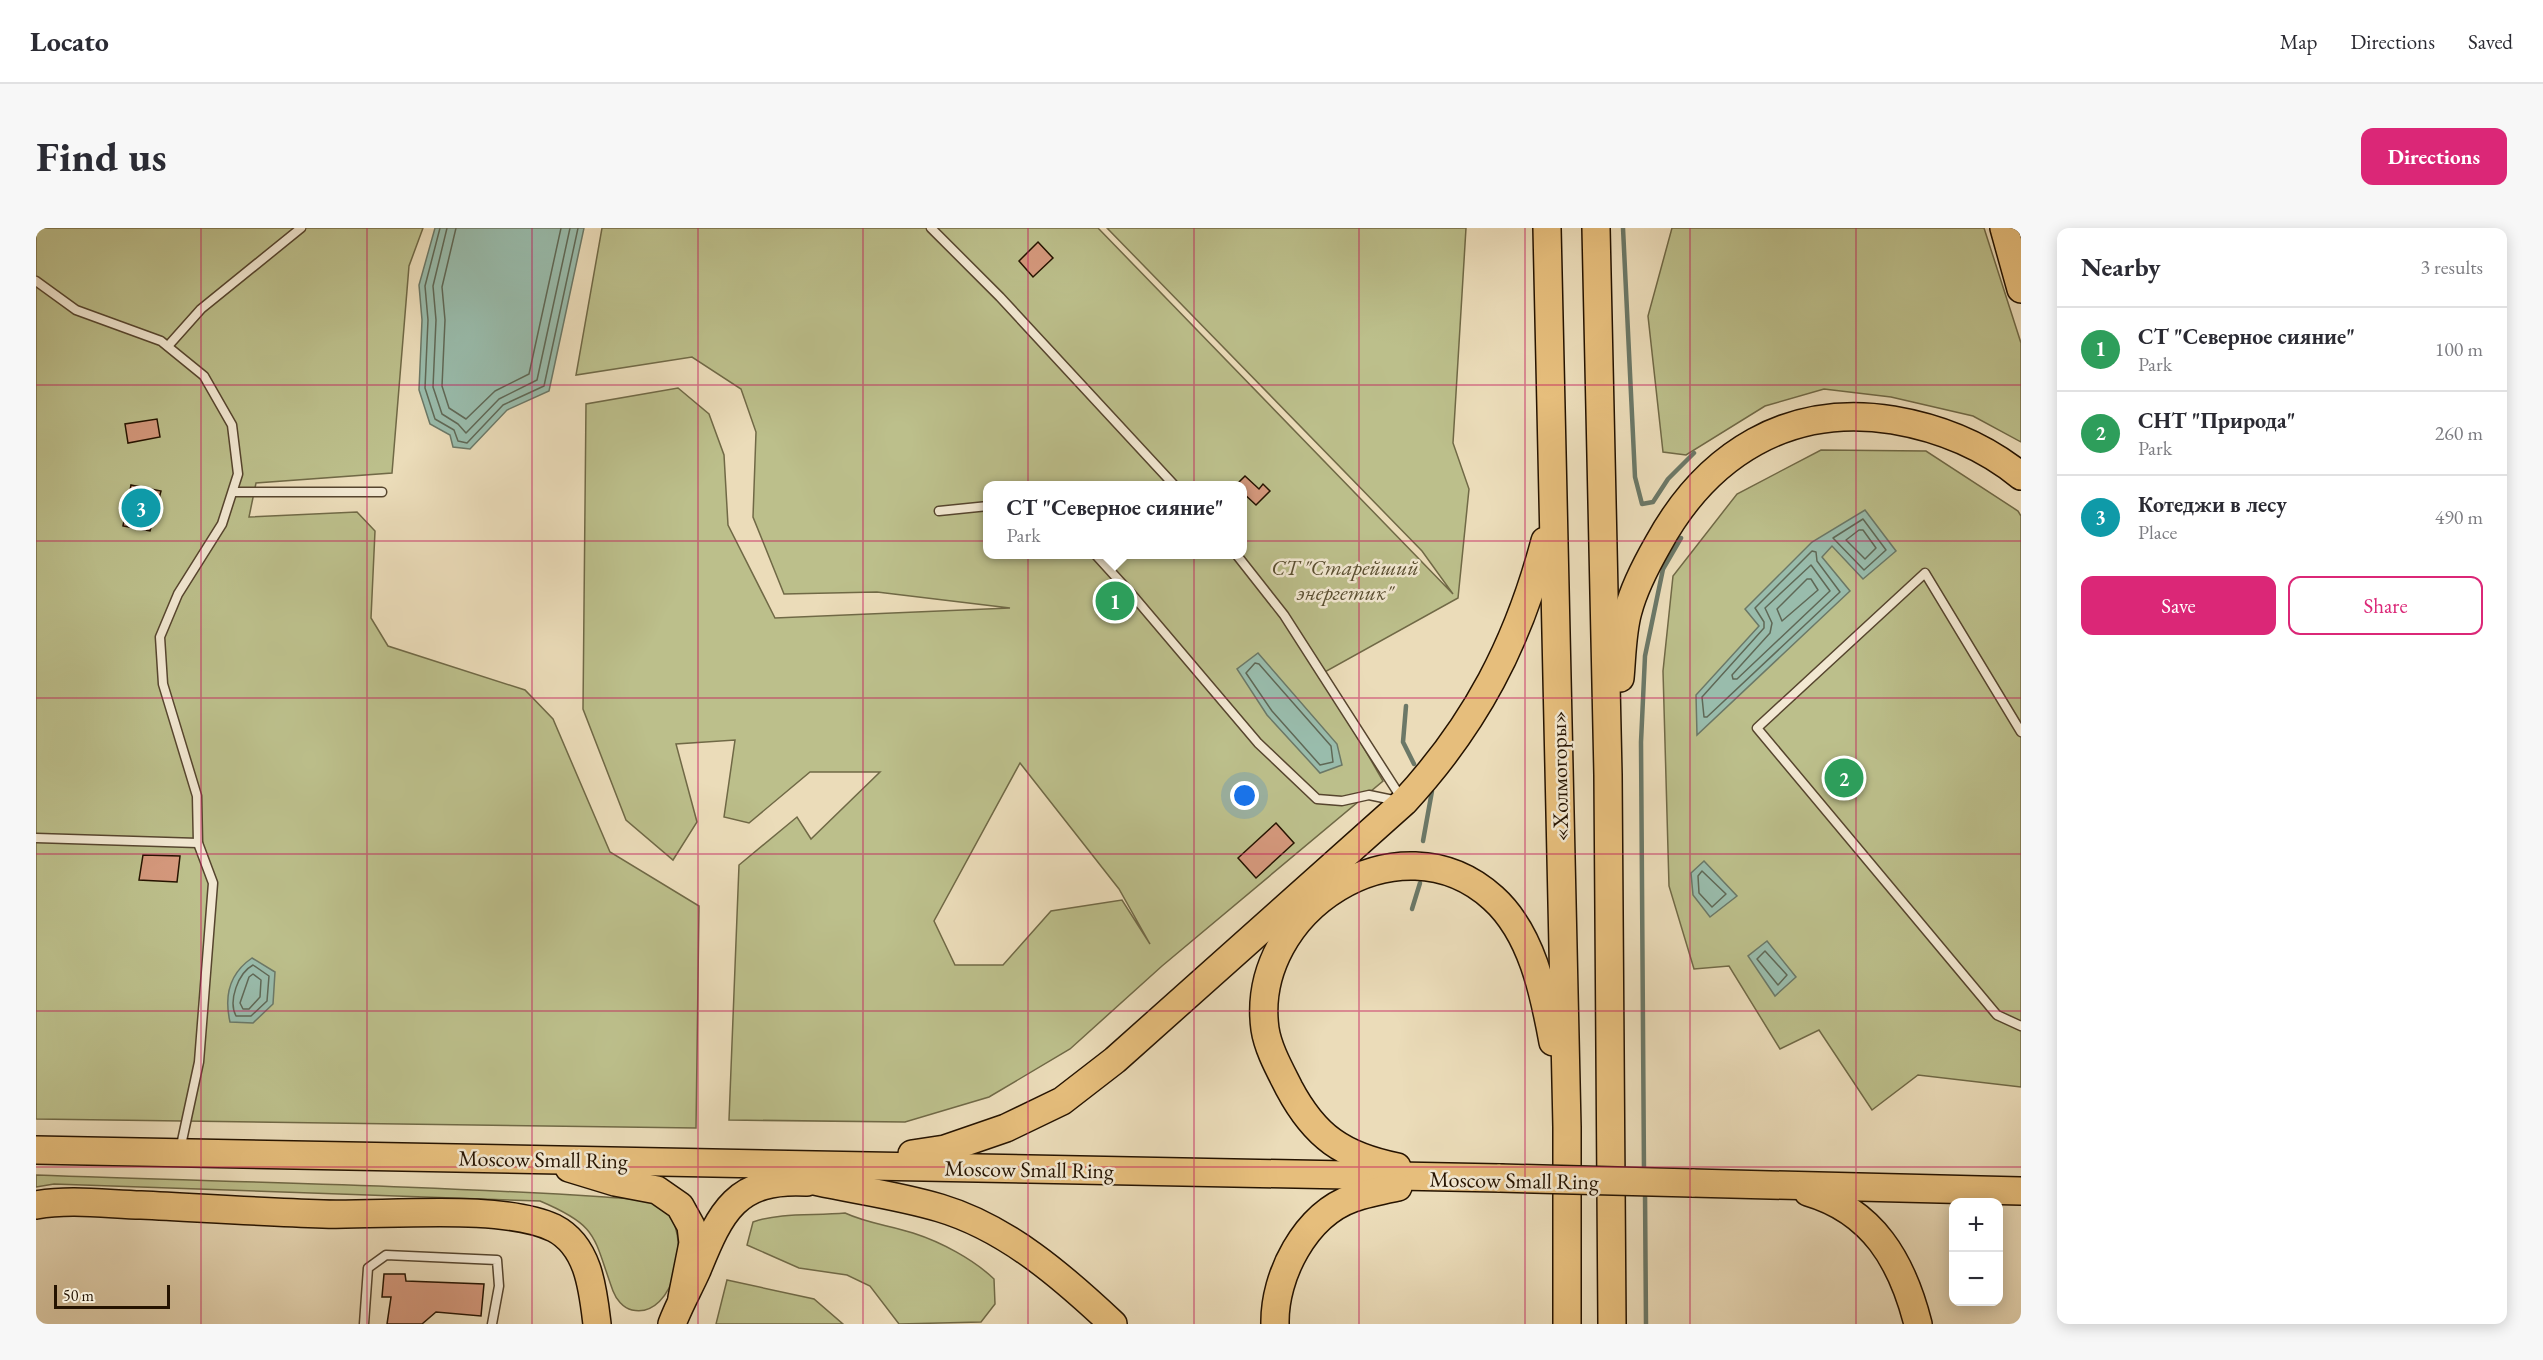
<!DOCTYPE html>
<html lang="en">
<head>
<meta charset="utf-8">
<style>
  body { margin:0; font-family:"EB Garamond",serif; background:#f7f7f7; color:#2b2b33 }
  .controls { position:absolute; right:18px; bottom:18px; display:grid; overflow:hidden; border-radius:12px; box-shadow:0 3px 15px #0003 }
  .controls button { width:54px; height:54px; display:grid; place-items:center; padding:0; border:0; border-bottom:2px solid #e1e1e2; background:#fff; color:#2b2b33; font:30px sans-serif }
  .scale { position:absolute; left:18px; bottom:15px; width:116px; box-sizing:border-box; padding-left:6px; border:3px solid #251300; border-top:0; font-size:16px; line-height:21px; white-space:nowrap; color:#251300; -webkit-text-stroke:4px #f2e8d2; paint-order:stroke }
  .you { position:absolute; left:1209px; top:568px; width:21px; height:21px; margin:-15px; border:4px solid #fff; border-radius:50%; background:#1a73e8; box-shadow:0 0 0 9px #1a73e833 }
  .badge { display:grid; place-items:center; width:39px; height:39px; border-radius:50%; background:#db2777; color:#fff; font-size:20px; font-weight:700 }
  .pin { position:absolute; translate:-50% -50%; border:3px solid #fff; box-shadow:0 2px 6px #0006 }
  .popup { position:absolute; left:947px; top:253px; width:264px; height:78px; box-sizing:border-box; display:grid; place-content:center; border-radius:12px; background:#fff; filter:drop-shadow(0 2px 4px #0005); font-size:20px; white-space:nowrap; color:#7c7c81 }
  .popup b { font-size:22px; color:#2b2b33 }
  .popup::after { content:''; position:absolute; left:50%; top:100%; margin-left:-12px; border:12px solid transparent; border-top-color:#fff }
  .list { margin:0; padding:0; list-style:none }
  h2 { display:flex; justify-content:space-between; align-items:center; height:78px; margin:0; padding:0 24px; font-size:26px }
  h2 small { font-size:20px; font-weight:400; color:#7c7c81 }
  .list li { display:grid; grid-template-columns:39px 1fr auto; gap:18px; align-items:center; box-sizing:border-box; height:84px; padding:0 24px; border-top:2px solid #e1e1e2 }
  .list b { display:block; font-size:22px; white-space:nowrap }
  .list p { margin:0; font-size:20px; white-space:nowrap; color:#7c7c81 }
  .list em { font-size:20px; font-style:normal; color:#7c7c81 }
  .actions { display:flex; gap:12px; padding:18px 24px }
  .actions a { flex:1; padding:14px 0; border:2px solid #db2777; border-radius:12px; text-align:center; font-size:21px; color:#db2777 }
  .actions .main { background:#db2777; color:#fff }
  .map { position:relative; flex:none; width:1985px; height:1096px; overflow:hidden; border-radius:12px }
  header { display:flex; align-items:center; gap:36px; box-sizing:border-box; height:84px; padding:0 30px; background:#fff; border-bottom:2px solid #e1e1e2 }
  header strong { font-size:28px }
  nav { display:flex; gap:33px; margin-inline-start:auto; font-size:21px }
  .intro { display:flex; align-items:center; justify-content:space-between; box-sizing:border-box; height:144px; padding:0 36px }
  h1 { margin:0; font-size:42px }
  .button { padding:15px 27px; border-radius:12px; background:#db2777; color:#fff; font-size:21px; font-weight:700 }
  main { display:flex; gap:36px; padding:0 36px }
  aside { flex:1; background:#fff; border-radius:12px; box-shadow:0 3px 15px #0003 }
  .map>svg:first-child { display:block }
  .green { fill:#bcbf8b; stroke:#706946; stroke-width:1.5; fill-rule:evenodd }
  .water { fill:#99bcac; stroke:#6b7867; stroke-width:1.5 }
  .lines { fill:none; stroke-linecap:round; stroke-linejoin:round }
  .shore { stroke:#5f6856; stroke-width:1.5 }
  .stream { stroke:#6b7867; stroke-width:4.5 }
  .building { fill:#d4987c; stroke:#251300; stroke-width:1.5 }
  .service-casing { stroke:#56452e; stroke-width:11 }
  .trunk-casing { stroke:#251300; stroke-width:30 }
  .service { stroke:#f2e8d2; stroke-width:8 }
  .trunk { stroke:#e6be7c; stroke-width:27 }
  .trunk-bridge-casing { stroke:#251300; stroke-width:30; stroke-linecap:butt }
  .trunk-bridge { stroke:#e6be7c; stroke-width:27 }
  .grid { fill:none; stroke:#c2185b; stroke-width:1.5; stroke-opacity:0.55 }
  .labels { text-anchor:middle; stroke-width:5; stroke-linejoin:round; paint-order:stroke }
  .park-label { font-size:22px; font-style:italic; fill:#5a4f31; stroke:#f2e8d2 }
  .street-label { font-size:22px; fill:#251300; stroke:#f2e8d2 }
</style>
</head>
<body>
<header>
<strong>Locato</strong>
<nav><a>Map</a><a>Directions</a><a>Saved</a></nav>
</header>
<div class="intro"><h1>Find us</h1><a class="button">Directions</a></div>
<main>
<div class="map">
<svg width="1985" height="1096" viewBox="0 0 1985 1096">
  <rect width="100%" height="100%" fill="#ebdcb9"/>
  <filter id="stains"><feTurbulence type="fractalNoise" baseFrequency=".00333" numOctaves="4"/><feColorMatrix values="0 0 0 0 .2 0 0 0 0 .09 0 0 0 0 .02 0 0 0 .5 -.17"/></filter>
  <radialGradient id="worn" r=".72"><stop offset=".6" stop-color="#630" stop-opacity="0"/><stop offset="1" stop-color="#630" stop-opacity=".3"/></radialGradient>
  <!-- green -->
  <g class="green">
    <path d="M0 0H387L373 38 356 245 220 255 213 289 321 284 339 303 335 390 352 418 489 462 517 491 574 624 663 678 660 900 0 891Z"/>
    <path d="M566 0H1062L1417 366 1386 323 1071 0H1430L1417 215 1433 261 1422 370 1285 446 1347 553 1126 738 1034 821 953 869 869 894 693 892 703 637 761 589 775 611 844 544H774L713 595 688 589 699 512 640 516 661 594 637 632 590 592 547 481 550 176 642 160 673 186 688 227 692 297 739 390 974 380 841 364 748 366 717 289 720 204 705 161 656 129 540 147ZM952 258H1206V326H952ZM984 535 1083 661 1114 716 1086 672 1015 683 967 737H919L898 693Z"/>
    <path d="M1636 0H1948L1985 115V214L1937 188 1855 169 1788 161 1729 178 1650 227 1627 224 1612 88Z"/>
    <path d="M1785 222 1890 223 1982 283 1985 288V859L1882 847 1836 882 1783 802 1744 821 1693 738 1658 741 1633 658 1627 443 1637 348 1701 266Z"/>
    <path d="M0 947C190 954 380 957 569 969 588 971 611 969 627 980 658 1003 639 1092 596 1082 587 1080 580 1071 577 1063 557 1008 563 998 504 973L18 956 0 959Z"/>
    <path d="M809 985C833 996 853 997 877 1005 905 1014 937 1031 958 1051L959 1076 945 1094 863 1096 834 1058 811 1047 763 1040 711 1017 717 994C745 984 778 988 809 985Z"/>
    <path d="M691 1052 778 1071 807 1096H680Z"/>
  </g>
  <!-- water -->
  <g class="water">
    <path d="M399 0H548L513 163 471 182 434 221 417 219 414 207 394 196 383 162 386 92 383 57Z"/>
    <path d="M1829 282 1860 323 1827 351 1796 318 1786 329 1814 363 1661 507 1660 467 1723 398 1709 381 1776 314Z"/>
    <path d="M1222 425 1301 516 1306 537 1284 545 1231 487 1201 441Z"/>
    <path d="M1668 633 1701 668 1674 689 1657 667 1655 645Z"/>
    <path d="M1731 713 1760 749 1739 768 1712 728Z"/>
    <path d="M216 730 239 744 237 776 217 795 194 794C188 768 194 745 216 730Z"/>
  </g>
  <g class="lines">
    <!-- shore -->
    <g class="shore">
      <path d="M404 0 389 58 392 92 389 160 399 191 418 202 422 213 431 215 467 177 508 158 542 0"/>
      <path d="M411 0 397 58 400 92 397 159 406 186 422 196 430 205 463 171 501 152 534 0"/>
      <path d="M420 0 406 59 409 92 406 158 413 180 430 191 459 163 493 146 525 0"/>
      <path d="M1827 291 1850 322 1828 342 1797 310Z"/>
      <path d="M1823 302H1827L1840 320 1829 331 1810 312Z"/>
      <path d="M1776 323 1780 324 1781 333 1804 364 1671 489H1668L1666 469 1728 400V394L1719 380Z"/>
      <path d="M1775 337 1794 363 1701 451H1697L1696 447 1734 405 1736 395 1729 380Z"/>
      <path d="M1771 351H1775L1782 362 1746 393 1741 381Z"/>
      <path d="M1219 435 1223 436 1295 518 1297 534 1284 537 1236 483 1210 445Z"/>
      <path d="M1666 643 1690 666 1676 679 1663 665 1662 648Z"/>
      <path d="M1729 723 1751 747 1742 757 1721 731Z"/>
      <path d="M217 737 233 748 231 773 215 788H200C192 773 202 745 217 737Z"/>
      <path d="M217 746 225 752 224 769 213 781H207L204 775 213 749Z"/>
    </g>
    <!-- stream -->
    <g class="stream">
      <path d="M1587 0 1599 249 1606 276 1617 274 1632 251 1658 225"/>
      <path d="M1370 478 1367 514 1378 536"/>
      <path d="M1387 613 1396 563"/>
      <path d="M1376 681 1384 655"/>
      <path d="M1608 945 1605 514 1609 428 1627 341 1645 310"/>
      <path d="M1609 963 1610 1096"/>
    </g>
  </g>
  <!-- building -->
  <g class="building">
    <path d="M1002 14 1017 30 997 49 983 33Z"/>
    <path d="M121 191 124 209 92 215 89 196Z"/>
    <path d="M1209 248 1223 261 1227 256 1234 263 1220 277 1206 264V258L1200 257Z"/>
    <path d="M95 257 125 263 114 303 87 298Z"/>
    <path d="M1240 595 1258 615 1220 650 1202 630Z"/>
    <path d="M107 627 144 628 141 654 103 652Z"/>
    <path d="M348 1046H369L370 1053 448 1056 445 1088 400 1084 386 1096H351L355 1069H346Z"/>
  </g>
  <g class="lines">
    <defs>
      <g id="service">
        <path d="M895 0 964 69 1139 258"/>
        <path d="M0 53 40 82 125 113 168 148 196 197 202 246 186 296 142 366 124 409 127 456 161 568 162 615 177 655 163 834 144 922"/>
        <path d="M132 118 165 81 265 0"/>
        <path d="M197 264H346"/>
        <path d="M903 283 952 278"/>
        <path d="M1059 326 1099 370 1222 515 1281 571 1306 573 1333 567 1362 573"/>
        <path d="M1200 326 1248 387 1366 571"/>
        <path d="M1985 504 1889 345 1721 500 1961 787 1985 798"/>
        <path d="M0 610 162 615"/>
        <path d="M328 1096 332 1040 350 1027 461 1032 463 1058 456 1096"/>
      </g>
      <g id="trunk">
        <path d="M1511 0 1531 899V1096"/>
        <path d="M1560 0 1572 547 1576 1096"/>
        <path d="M1968 0 1985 61"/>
        <path d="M1584 450C1586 429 1586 404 1592 383 1598 360 1610 337 1622 316 1671 226 1753 175 1857 192 1904 200 1948 218 1985 248"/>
        <path d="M0 922 1464 950"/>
        <path d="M876 926 909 921 970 900 1026 873 1079 832 1368 574C1440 496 1482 415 1509 313"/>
        <path d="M1361 939C1307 928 1279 909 1253 860 1244 842 1232 821 1229 801 1213 683 1363 585 1457 670 1496 705 1508 765 1517 814"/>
        <path d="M533 940 579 954 621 962 644 978 655 998 657 1015 646 1070"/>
        <path d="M752 947C802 960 854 965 904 980 971 1000 1027 1049 1077 1096"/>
        <path d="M1656 955 1985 963"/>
        <path d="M1772 964C1837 983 1866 1033 1882 1096"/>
        <path d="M0 977C33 971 71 976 105 977 166 980 226 984 287 986 348 988 466 975 518 1000 553 1018 557 1062 561 1096"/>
        <path d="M636 1096C643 1077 653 1060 661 1042 685 983 700 950 771 954"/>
        <path d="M1239 1096C1238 1048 1269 987 1317 970 1331 965 1347 962 1362 959"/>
      </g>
    </defs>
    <!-- service casing -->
    <use href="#service" class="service-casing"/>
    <!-- trunk casing -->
    <use href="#trunk" class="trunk-casing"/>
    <!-- service -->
    <use href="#service" class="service"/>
    <!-- trunk -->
    <use href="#trunk" class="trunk"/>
    <defs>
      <path id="trunk-bridge" d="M1464 950 1656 955"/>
    </defs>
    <!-- trunk-bridge casing -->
    <use href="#trunk-bridge" class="trunk-bridge-casing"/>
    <!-- trunk-bridge -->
    <use href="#trunk-bridge" class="trunk-bridge"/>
  </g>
  <!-- grid -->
  <path class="grid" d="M165 0V1096M331 0V1096M496 0V1096M662 0V1096M827 0V1096M992 0V1096M1158 0V1096M1323 0V1096M1489 0V1096M1654 0V1096M1820 0V1096M0 157H1985M0 313H1985M0 470H1985M0 626H1985M0 783H1985M0 939H1985"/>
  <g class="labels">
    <!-- park labels -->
    <g class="park-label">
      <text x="1309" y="347">СТ "Старейший<tspan x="1309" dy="25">энергетик"</tspan></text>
    </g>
    <!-- street labels -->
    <g class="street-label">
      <text transform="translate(1523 548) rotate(-91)" y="8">«Холмогоры»</text>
      <text transform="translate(507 931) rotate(1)" y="8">Moscow Small Ring</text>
      <text transform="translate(993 941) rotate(1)" y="8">Moscow Small Ring</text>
      <text transform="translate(1478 952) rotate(1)" y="8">Moscow Small Ring</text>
    </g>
  </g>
  <rect width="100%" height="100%" filter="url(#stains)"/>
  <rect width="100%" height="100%" fill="url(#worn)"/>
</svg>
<div class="controls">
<button>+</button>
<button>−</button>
</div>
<div class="scale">50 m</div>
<div class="you"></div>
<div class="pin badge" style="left:1079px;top:373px;background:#2e9e5b">1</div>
<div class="popup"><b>СТ &quot;Северное сияние&quot;</b>Park</div>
<div class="pin badge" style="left:1808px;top:550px;background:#2e9e5b">2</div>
<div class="pin badge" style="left:105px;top:280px;background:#0f9aa8">3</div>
</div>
<aside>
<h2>Nearby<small>3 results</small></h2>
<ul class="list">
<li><span class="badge" style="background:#2e9e5b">1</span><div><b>СТ &quot;Северное сияние&quot;</b><p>Park</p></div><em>100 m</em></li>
<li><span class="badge" style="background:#2e9e5b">2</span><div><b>СНТ &quot;Природа&quot;</b><p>Park</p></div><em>260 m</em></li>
<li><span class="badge" style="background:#0f9aa8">3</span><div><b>Котеджи в лесу</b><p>Place</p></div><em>490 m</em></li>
</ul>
<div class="actions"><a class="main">Save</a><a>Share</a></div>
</aside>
</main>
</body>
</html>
